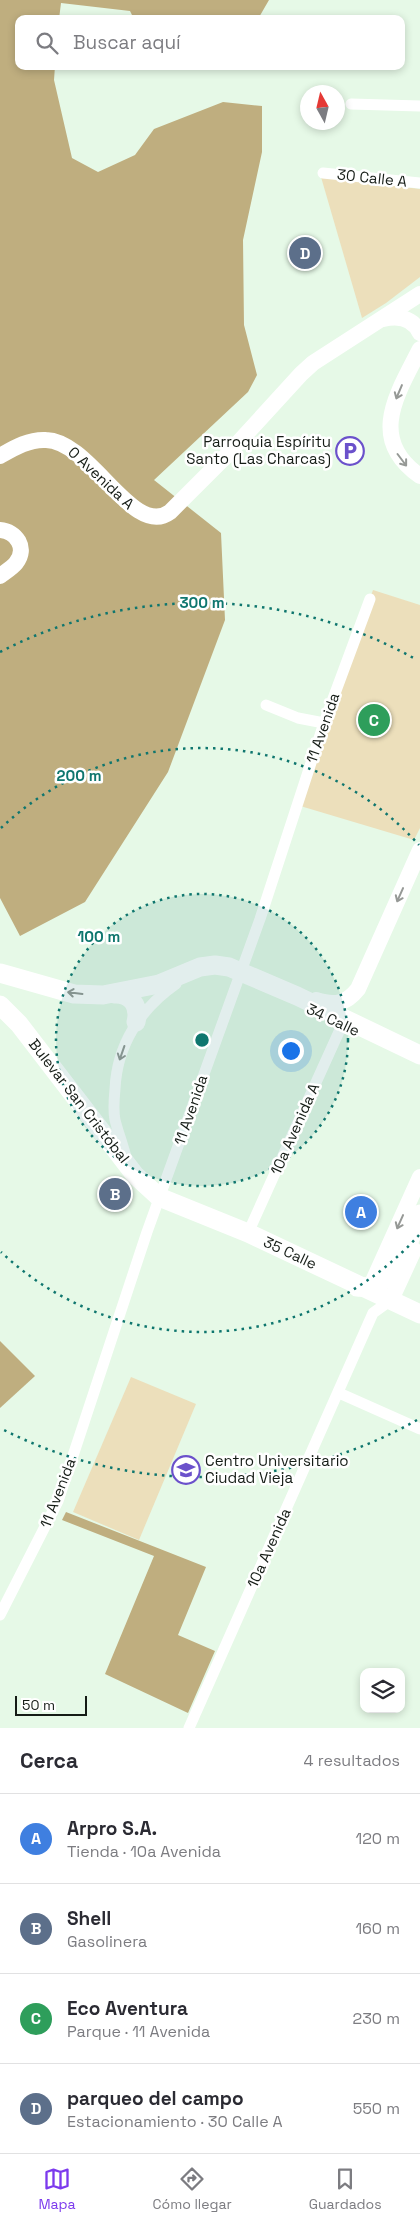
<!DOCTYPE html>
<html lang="es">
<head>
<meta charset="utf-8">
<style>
  body { margin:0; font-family:"Space Grotesk",sans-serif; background:#f7f7f7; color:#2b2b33 }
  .controls { position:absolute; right:15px; bottom:15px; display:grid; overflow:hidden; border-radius:10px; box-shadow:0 2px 8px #0003 }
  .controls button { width:45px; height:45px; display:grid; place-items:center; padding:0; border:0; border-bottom:1px solid #e1e1e2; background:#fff; color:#2b2b33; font:25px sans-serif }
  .compass { position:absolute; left:300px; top:85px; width:45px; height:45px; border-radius:50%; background:#fff; box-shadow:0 2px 8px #0003; rotate:352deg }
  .scale { position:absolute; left:15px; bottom:12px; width:72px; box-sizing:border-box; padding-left:5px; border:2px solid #151c16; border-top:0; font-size:14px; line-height:18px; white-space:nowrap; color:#151c16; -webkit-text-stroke:4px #fff; paint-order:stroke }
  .you { position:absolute; left:290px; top:1050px; width:18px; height:18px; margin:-12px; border:4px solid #fff; border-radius:50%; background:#1a73e8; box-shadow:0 0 0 8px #1a73e833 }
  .badge { display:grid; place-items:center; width:32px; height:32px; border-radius:50%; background:#7c3aed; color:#fff; font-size:16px; font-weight:700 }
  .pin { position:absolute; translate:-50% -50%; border:2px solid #fff; box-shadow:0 1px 5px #0006 }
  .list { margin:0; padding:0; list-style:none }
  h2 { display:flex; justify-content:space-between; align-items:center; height:65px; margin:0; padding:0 20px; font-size:21px }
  h2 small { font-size:16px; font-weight:400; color:#7c7c81 }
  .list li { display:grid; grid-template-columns:32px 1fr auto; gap:15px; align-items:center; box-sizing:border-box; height:90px; padding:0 20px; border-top:1px solid #e1e1e2 }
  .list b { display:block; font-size:19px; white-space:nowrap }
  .list p { margin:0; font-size:16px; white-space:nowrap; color:#7c7c81 }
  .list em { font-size:16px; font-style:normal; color:#7c7c81 }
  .icon { flex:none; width:28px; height:28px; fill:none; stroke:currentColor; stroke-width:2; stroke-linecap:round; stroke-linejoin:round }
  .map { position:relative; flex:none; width:420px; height:1728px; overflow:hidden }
  .search { position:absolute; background:#fff; box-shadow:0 2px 8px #0003; left:15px; right:15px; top:15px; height:55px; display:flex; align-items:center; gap:12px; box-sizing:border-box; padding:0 18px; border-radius:10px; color:#7c7c81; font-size:19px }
  .sheet { height:425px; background:#fff }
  nav { display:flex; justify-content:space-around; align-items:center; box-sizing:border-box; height:70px; border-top:1px solid #e1e1e2; background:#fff; font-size:14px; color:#7c7c81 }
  nav a { display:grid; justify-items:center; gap:2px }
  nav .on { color:#7c3aed }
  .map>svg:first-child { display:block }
  .green { fill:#ecdfbb }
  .forest { fill:#bfae7f }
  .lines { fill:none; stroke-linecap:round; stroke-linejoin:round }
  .street { stroke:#fff; stroke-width:11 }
  .secondary { stroke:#fff; stroke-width:16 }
  .primary { stroke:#fff; stroke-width:19 }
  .oneway { stroke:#969996 }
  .ring { fill:none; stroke:#0f766e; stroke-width:2.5; stroke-dasharray:2.5 5 }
  .labels { text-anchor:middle; stroke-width:5; stroke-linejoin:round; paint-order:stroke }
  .street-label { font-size:15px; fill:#151c16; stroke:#fff }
  .poi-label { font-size:15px; fill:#151c16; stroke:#fff; text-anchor:end }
  .centre { fill:#0f766e; stroke:#fff; stroke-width:2.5 }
  .ring-label { font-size:15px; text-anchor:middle; font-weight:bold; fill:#0f766e; stroke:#fff; stroke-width:5; stroke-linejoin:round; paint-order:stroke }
</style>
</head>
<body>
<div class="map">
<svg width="420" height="1728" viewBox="0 0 420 1728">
  <rect width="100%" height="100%" fill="#e6f9e7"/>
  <!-- green -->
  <g class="green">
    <path d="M321 177 420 189V277L386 303 362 318Z"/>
    <path d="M373 590 420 605V828L414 840 297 805Z"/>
    <path d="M131 1377 196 1404 139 1540 73 1512Z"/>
  </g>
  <!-- forest -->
  <g class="forest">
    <path d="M0 0H269L258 19H134L130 11 61 3 59 19H19V66H55L54 80 72 158 98 172 135 155 154 129 223 102 262 106V152L243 240 244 325 257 375 248 392 154 480 221 533 225 620 168 772 85 902 20 936 0 898Z"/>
    <path d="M0 1341 35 1376 0 1408Z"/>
    <path d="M66 1512 206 1567 178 1635 215 1651 188 1713 105 1674 154 1556 62 1520Z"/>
  </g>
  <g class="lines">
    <!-- street -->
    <g class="street">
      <path d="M351 104 420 106"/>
      <path d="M323 173 420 183"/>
      <path d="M266 705 298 718 324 723"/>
      <path d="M126 1157C123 1145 118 1132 115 1120 113 1110 114 1099 115 1089 117 1045 140 1009 176 984"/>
      <path d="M248 1233 342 1025"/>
      <path d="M339 1393 420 1429"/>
      <path d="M0 1615 58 1501 147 1232 260 919 324 723 370 599"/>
      <path d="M189 1728 373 1313 391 1300"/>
    </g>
    <!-- secondary -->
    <g class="secondary">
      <path d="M383 319C399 315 413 318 420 333"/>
      <path d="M420 349C397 394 367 439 420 476"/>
      <path d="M0 456C14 448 29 439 46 440 91 441 133 539 170 512L227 455 301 374 313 363 420 294"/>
      <path d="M0 530C16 531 28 548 16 563 12 568 5 572 0 576"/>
      <path d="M316 1000C335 1006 346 1004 358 989L420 850"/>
      <path d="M369 1290 420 1177"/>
      <path d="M391 1300 414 1250"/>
    </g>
    <!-- primary -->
    <g class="primary">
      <path d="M0 973 74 994 103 995 159 984 200 967 215 965 229 967 297 996 420 1055"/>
      <path d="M114 994C131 993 140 1006 136 1022"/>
      <path d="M0 1005 19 1024 135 1175 159 1197 248 1233 420 1314"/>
      <path d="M357 1287C396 1290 408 1242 420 1214"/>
    </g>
  </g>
  <!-- one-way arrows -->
  <defs><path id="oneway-shaft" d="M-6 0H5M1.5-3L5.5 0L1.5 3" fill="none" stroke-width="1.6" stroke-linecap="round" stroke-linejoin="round" transform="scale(1.25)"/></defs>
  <g class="oneway">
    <use href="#oneway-shaft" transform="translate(399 392) rotate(113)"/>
    <use href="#oneway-shaft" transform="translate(402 460) rotate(53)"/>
    <use href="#oneway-shaft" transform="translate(400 895) rotate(114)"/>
    <use href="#oneway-shaft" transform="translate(75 993) rotate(-173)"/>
    <use href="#oneway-shaft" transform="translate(122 1053) rotate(109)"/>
    <use href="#oneway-shaft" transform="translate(400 1222) rotate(114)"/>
  </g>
  <!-- distance rings -->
  <circle cx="202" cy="1040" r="146" fill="#0f766e" fill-opacity=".12"/>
  <g class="ring">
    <circle cx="202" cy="1040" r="146"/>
    <path d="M419 1235A292 292 0 0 1 1 1252M1 828A292 292 0 0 1 419 845"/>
    <path d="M417 1420A437 437 0 0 1 0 1428M0 652A437 437 0 0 1 417 660"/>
  </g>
  <!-- icons -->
  <defs>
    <symbol id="parking-ring" viewBox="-11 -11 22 22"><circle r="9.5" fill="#fff" stroke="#6b51cb" stroke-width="1.5"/><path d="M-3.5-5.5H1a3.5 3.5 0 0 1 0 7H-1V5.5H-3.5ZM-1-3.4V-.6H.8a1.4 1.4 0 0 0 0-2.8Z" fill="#6b51cb"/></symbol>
    <symbol id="university-ring" viewBox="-11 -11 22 22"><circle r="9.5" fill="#fff" stroke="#6b51cb" stroke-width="1.5"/><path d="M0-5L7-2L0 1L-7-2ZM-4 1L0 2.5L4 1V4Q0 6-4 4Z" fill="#6b51cb"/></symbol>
  </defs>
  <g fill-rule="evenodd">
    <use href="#parking-ring" x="334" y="435" width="32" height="32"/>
    <use href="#university-ring" x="170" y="1454" width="32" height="32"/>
  </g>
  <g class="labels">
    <!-- street labels -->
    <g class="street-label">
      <text transform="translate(372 178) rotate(6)" y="5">30 Calle A</text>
      <text transform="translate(101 478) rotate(43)" y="5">0 Avenida A</text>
      <text transform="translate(323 728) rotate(-71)" y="5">11 Avenida</text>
      <text transform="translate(333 1020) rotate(25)" y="5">34 Calle</text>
      <text transform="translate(79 1101) rotate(52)" y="5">Bulevar San Cristóbal</text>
      <text transform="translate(191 1110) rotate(-71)" y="5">11 Avenida</text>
      <text transform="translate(295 1129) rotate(-66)" y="5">10a Avenida A</text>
      <text transform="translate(290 1253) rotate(25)" y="5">35 Calle</text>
      <text transform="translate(58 1493) rotate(-69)" y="5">11 Avenida</text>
      <text transform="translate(269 1548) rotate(-66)" y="5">10a Avenida</text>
    </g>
    <!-- poi labels -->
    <g class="poi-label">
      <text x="331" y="447">Parroquia Espíritu<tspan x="331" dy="17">Santo (Las Charcas)</tspan></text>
      <text x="205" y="1466" text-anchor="start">Centro Universitario<tspan x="205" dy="17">Ciudad Vieja</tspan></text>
    </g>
  </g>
  <circle cx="202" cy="1040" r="8" class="centre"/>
  <g class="ring-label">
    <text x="202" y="608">300 m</text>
    <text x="79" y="781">200 m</text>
    <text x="99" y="942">100 m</text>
  </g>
</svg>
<div class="controls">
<button><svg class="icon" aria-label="layers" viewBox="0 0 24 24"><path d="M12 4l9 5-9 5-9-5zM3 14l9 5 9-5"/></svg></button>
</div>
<svg class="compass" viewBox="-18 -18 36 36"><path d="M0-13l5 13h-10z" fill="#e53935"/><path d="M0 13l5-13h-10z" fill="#7c7c81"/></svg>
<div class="scale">50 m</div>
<div class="you"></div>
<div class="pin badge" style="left:361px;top:1212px;background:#3f7fe0">A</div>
<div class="pin badge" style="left:115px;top:1194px;background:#5c6f8a">B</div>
<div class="pin badge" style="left:374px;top:720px;background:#2e9e5b">C</div>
<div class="pin badge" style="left:305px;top:253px;background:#5c6f8a">D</div>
<div class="search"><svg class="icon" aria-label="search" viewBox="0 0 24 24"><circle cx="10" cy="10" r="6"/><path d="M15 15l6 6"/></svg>Buscar aquí</div>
</div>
<section class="sheet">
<h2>Cerca<small>4 resultados</small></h2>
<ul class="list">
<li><span class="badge" style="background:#3f7fe0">A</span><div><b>Arpro S.A.</b><p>Tienda · 10a Avenida</p></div><em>120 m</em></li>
<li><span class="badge" style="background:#5c6f8a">B</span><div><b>Shell</b><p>Gasolinera</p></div><em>160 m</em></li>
<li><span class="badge" style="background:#2e9e5b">C</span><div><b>Eco Aventura</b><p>Parque · 11 Avenida</p></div><em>230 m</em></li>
<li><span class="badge" style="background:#5c6f8a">D</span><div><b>parqueo del campo</b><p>Estacionamiento · 30 Calle A</p></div><em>550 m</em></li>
</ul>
</section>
<nav>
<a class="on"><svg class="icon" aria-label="map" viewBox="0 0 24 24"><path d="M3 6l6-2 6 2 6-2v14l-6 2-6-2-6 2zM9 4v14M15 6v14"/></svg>Mapa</a>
<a><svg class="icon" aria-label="directions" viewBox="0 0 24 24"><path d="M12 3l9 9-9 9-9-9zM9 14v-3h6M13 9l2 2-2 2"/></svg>Cómo llegar</a>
<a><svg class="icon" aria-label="saved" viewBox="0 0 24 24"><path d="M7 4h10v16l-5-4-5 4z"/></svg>Guardados</a>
</nav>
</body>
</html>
